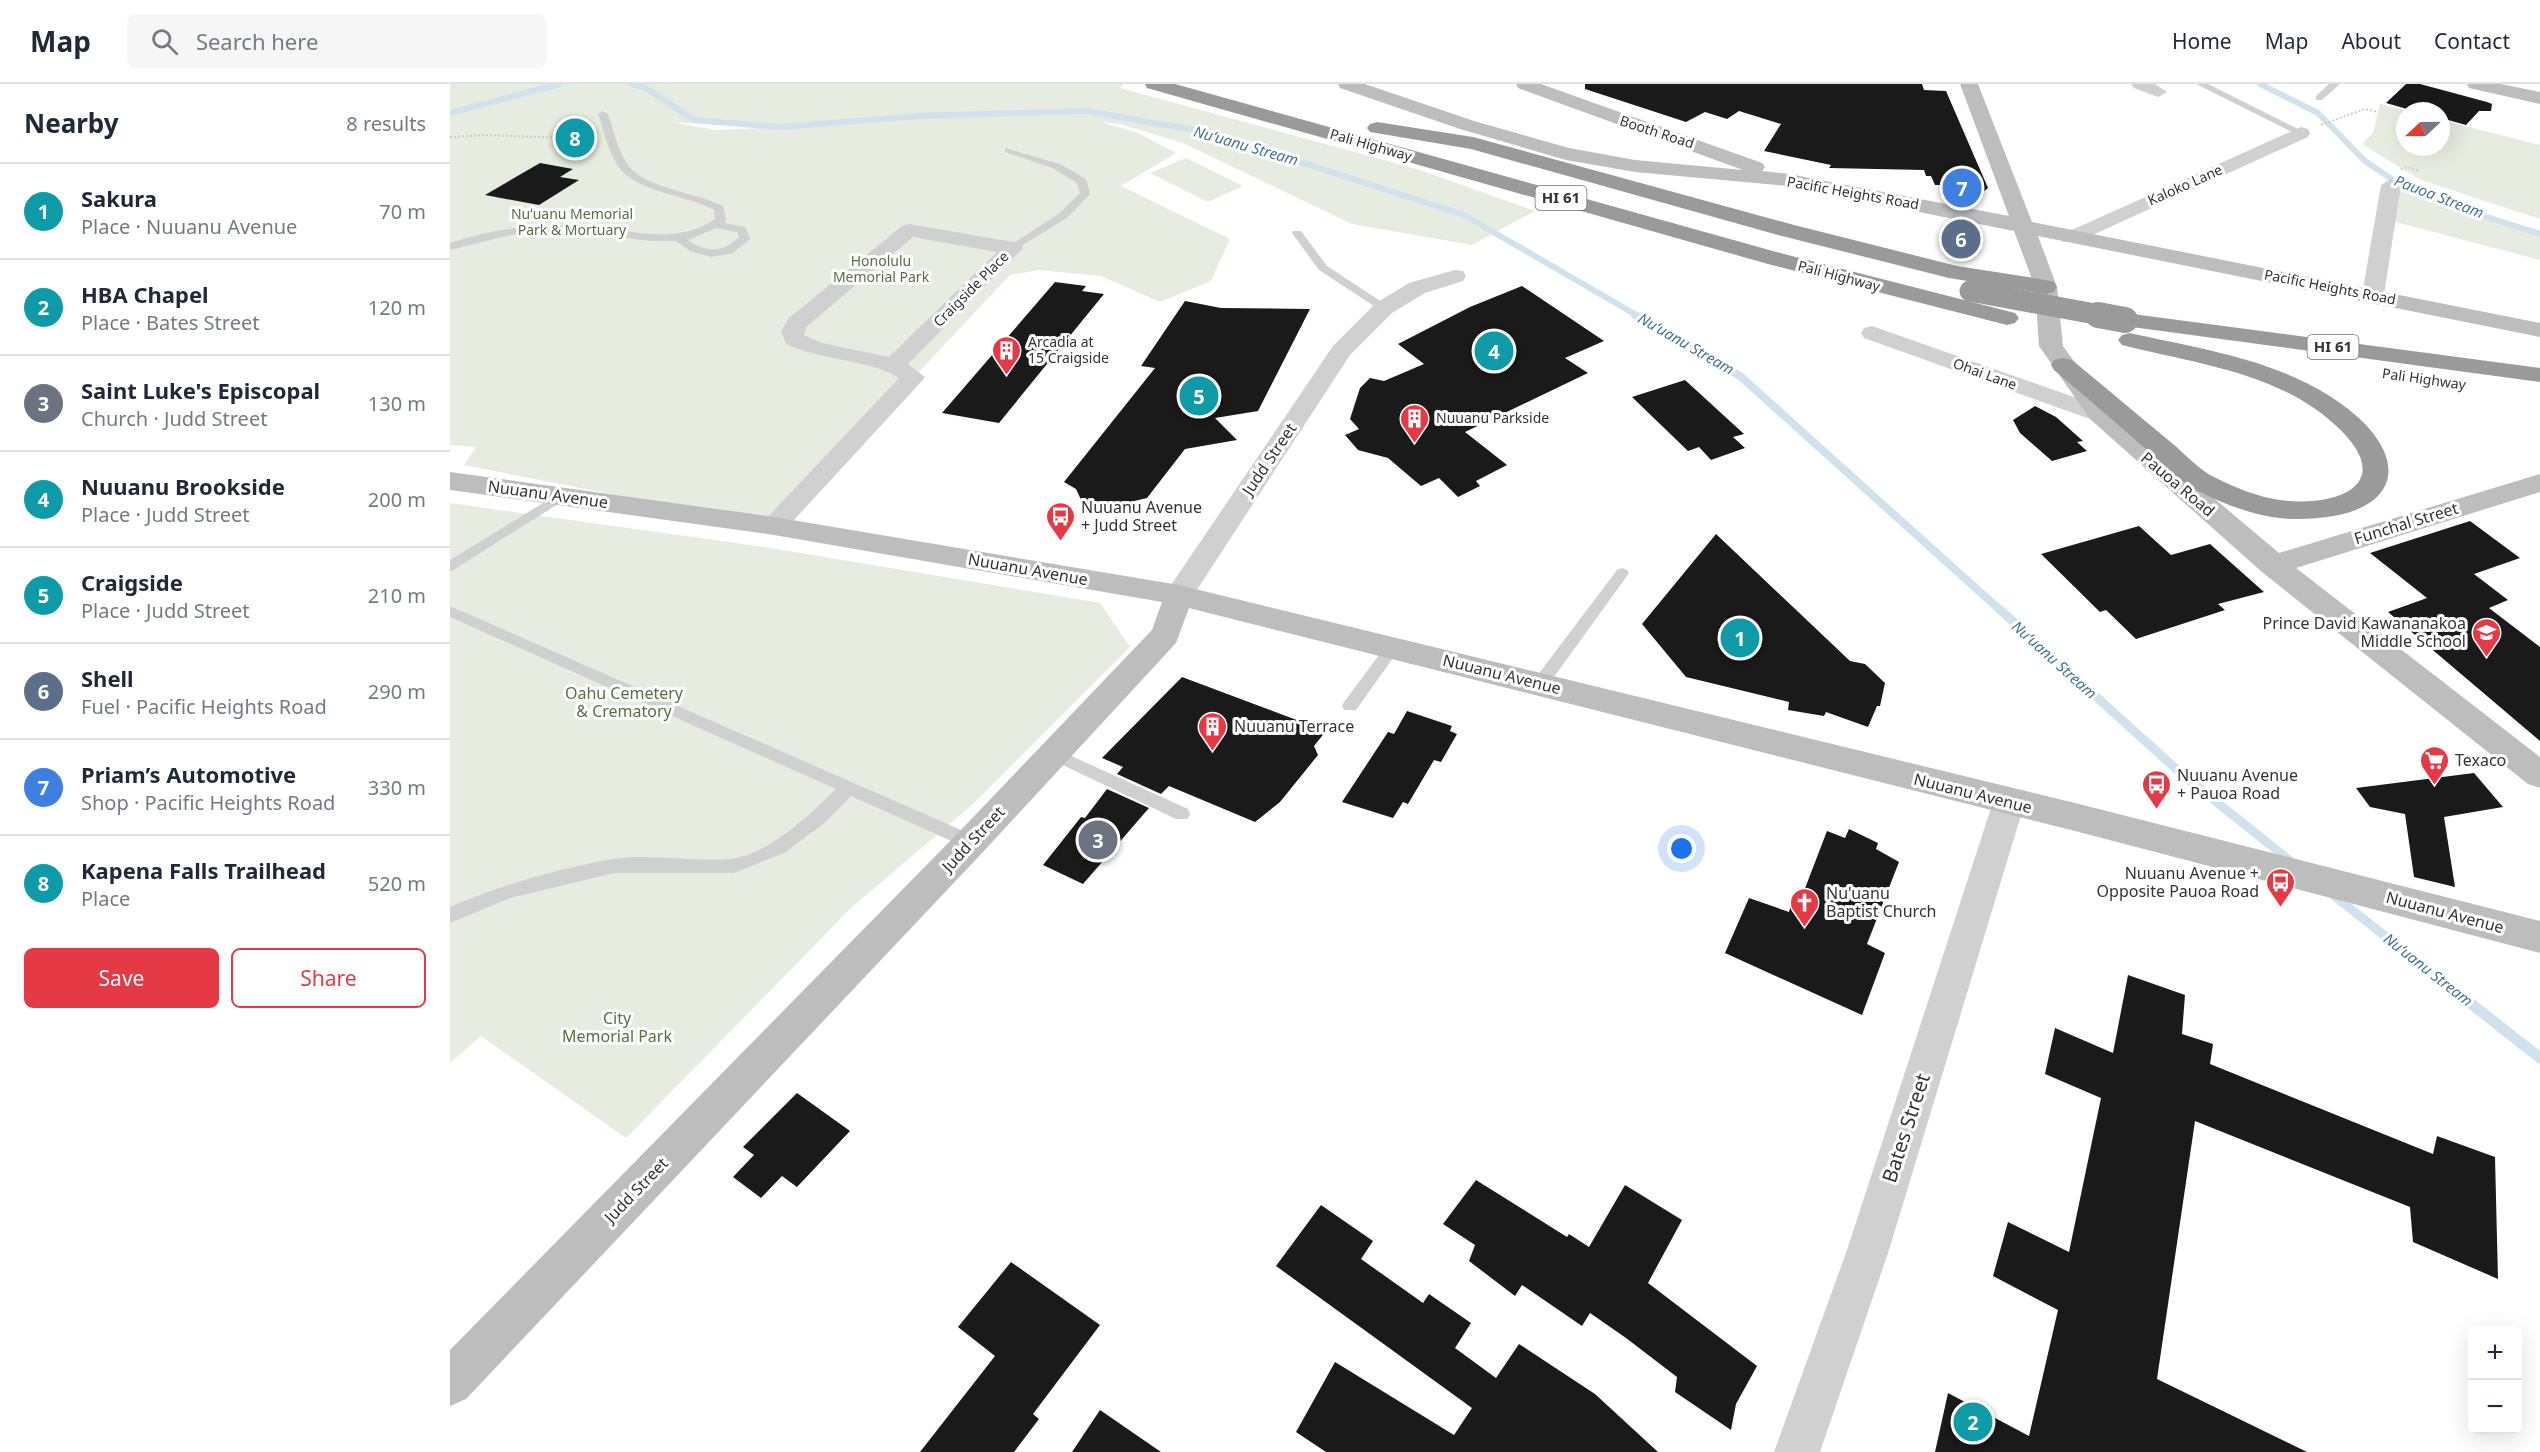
<!DOCTYPE html>
<html lang="en">
<head>
<meta charset="utf-8">
<style>
  body { margin:0; font-family:"Noto Sans",sans-serif; background:#f6f6f7; color:#1f2937 }
  .controls { position:absolute; right:18px; bottom:18px; display:grid; overflow:hidden; border-radius:9px; box-shadow:0 6px 24px #0002 }
  .controls button { width:54px; height:54px; display:grid; place-items:center; padding:0; border:0; border-bottom:2px solid #e0e1e3; background:#fff; color:#1f2937; font:30px sans-serif }
  .compass { position:absolute; left:1946px; top:18px; width:54px; height:54px; border-radius:50%; background:#fff; box-shadow:0 6px 24px #0002; rotate:248deg }
  .you { position:absolute; left:1232px; top:765px; width:21px; height:21px; margin:-15px; border:4px solid #fff; border-radius:50%; background:#1a73e8; box-shadow:0 0 0 9px #1a73e833 }
  .badge { display:grid; place-items:center; width:39px; height:39px; border-radius:50%; background:#e63946; color:#fff; font-size:20px; font-weight:700 }
  .pin { position:absolute; translate:-50% -50%; border:3px solid #fff; box-shadow:0 2px 6px #0006 }
  .list { margin:0; padding:0; list-style:none }
  h2 { display:flex; justify-content:space-between; align-items:center; height:78px; margin:0; padding:0 24px; font-size:26px }
  h2 small { font-size:20px; font-weight:400; color:#747a83 }
  .list li { display:grid; grid-template-columns:39px 1fr auto; gap:18px; align-items:center; box-sizing:border-box; height:96px; padding:0 24px; border-top:2px solid #e0e1e3 }
  .list b { display:block; font-size:22px; white-space:nowrap }
  .list p { margin:0; font-size:20px; white-space:nowrap; color:#747a83 }
  .list em { font-size:20px; font-style:normal; color:#747a83 }
  .actions { display:flex; gap:12px; padding:18px 24px }
  .actions a { flex:1; padding:14px 0; border:2px solid #e63946; border-radius:9px; text-align:center; font-size:21px; color:#e63946 }
  .actions .main { background:#e63946; color:#fff }
  .icon { flex:none; width:33px; height:33px; fill:none; stroke:currentColor; stroke-width:2; stroke-linecap:round; stroke-linejoin:round }
  .map { position:relative; flex:none; width:2090px; height:1368px; overflow:hidden }
  header { display:flex; align-items:center; gap:36px; box-sizing:border-box; height:84px; padding:0 30px; background:#fff; border-bottom:2px solid #e0e1e3 }
  header strong { font-size:28px }
  nav { display:flex; gap:33px; margin-inline-start:auto; font-size:21px }
  .search { width:420px; height:54px; background:#f6f6f7; display:flex; align-items:center; gap:15px; box-sizing:border-box; padding:0 21px; border-radius:9px; color:#747a83; font-size:22px }
  main { display:flex }
  aside { flex:1; background:#fff }
  .map>svg:first-child { display:block }
  .green { fill:#e6ecdf; fill-rule:evenodd }
  .lines { fill:none; stroke-linecap:round; stroke-linejoin:round }
  .stream-far3 { stroke:#cfe2ee; stroke-width:6 }
  .stream-far2 { stroke:#cfe2ee; stroke-width:8 }
  .stream-far1 { stroke:#cfe2ee; stroke-width:9 }
  .stream { stroke:#cfe2ee; stroke-width:11 }
  .building { fill:#1a1a1a }
  .path { stroke:#cdcdcd; stroke-width:2; stroke-dasharray:2 2; stroke-linecap:butt }
  .lane { fill:#d0d0d0; fill-rule:evenodd }
  .street { fill:#d0d0d0; fill-rule:evenodd }
  .secondary { fill:#bdbdbd; fill-rule:evenodd }
  .highway { fill:#9a9a9a; fill-rule:evenodd }
  .highway-bridge-far1 { stroke:#9a9a9a; stroke-width:21 }
  .highway-bridge { stroke:#9a9a9a; stroke-width:26 }
  .labels { text-anchor:middle; stroke-width:6; stroke-linejoin:round; paint-order:stroke }
  .far-street-label { font-size:14px; fill:#333; stroke:#fff }
  .far-park-label { font-size:14px; fill:#56703f; stroke:#fff }
  .far-poi-label { font-size:14px; fill:#333; stroke:#fff; text-anchor:start }
  .far-water-label { font-size:15px; font-style:italic; fill:#3f7597; stroke:#fff }
  .shield { fill:#fff; stroke:#707070; stroke-width:1.5 }
  .shield-label { font-size:15px; font-weight:bold; fill:#333 }
  .street-label { font-size:16px; fill:#333; stroke:#fff }
  .poi-label { font-size:16px; fill:#333; stroke:#fff; text-anchor:start }
  .park-label { font-size:16px; fill:#56703f; stroke:#fff }
  .near-street-label { font-size:20px; fill:#333; stroke:#fff }
</style>
</head>
<body>
<header>
<strong>Map</strong>
<div class="search"><svg class="icon" aria-label="search" viewBox="0 0 24 24"><circle cx="10" cy="10" r="6"/><path d="M15 15l6 6"/></svg>Search here</div>
<nav><a>Home</a><a>Map</a><a>About</a><a>Contact</a></nav>
</header>
<main>
<aside>
<h2>Nearby<small>8 results</small></h2>
<ul class="list">
<li><span class="badge" style="background:#0f9aa8">1</span><div><b>Sakura</b><p>Place · Nuuanu Avenue</p></div><em>70 m</em></li>
<li><span class="badge" style="background:#0f9aa8">2</span><div><b>HBA Chapel</b><p>Place · Bates Street</p></div><em>120 m</em></li>
<li><span class="badge" style="background:#6b7280">3</span><div><b>Saint Luke's Episcopal</b><p>Church · Judd Street</p></div><em>130 m</em></li>
<li><span class="badge" style="background:#0f9aa8">4</span><div><b>Nuuanu Brookside</b><p>Place · Judd Street</p></div><em>200 m</em></li>
<li><span class="badge" style="background:#0f9aa8">5</span><div><b>Craigside</b><p>Place · Judd Street</p></div><em>210 m</em></li>
<li><span class="badge" style="background:#5c6f8a">6</span><div><b>Shell</b><p>Fuel · Pacific Heights Road</p></div><em>290 m</em></li>
<li><span class="badge" style="background:#3f7fe0">7</span><div><b>Priam’s Automotive</b><p>Shop · Pacific Heights Road</p></div><em>330 m</em></li>
<li><span class="badge" style="background:#0f9aa8">8</span><div><b>Kapena Falls Trailhead</b><p>Place</p></div><em>520 m</em></li>
</ul>
<div class="actions"><a class="main">Save</a><a>Share</a></div>
</aside>
<div class="map">
<svg width="2090" height="1368" viewBox="0 0 2090 1368">
  <rect width="100%" height="100%" fill="#fff"/>
  <!-- green -->
  <g class="green">
    <path d="M0 0H673L670 4 967 85 1085 127 1022 161 902 140 733 59 670 40 651 38 688 49 726 69 671 102 780 155 761 197 710 218 651 192 589 186 560 191 324 442 14 381 26 363 0 361ZM222 38 316 44H317L266 46Z"/>
    <path d="M1930 20 1957 27 1955 63H1991V36L2090 61V135L1971 96 1912 60 1923 49Z"/>
    <path d="M736 74 793 102 758 118 700 89Z"/>
    <path d="M1941 101 2090 153V176L1934 135Z"/>
    <path d="M0 419 314 463 650 519 680 563 523 720 401 824 176 1054 31 952 0 979Z"/>
  </g>
  <g class="lines">
    <!-- stream-far3 -->
    <g class="stream-far3">
      <path d="M182 0 196 4 244 36 330 43 469 32 636 27 761 49 1014 131 1188 232"/>
      <path d="M1810 0 1868 29 1915 77 1949 100 2008 124 2090 150"/>
      <path d="M0 29 110 0"/>
    </g>
    <!-- stream-far2 -->
    <path class="stream-far2" d="M1185 231 1290 292 1550 526"/>
    <!-- stream-far1 -->
    <g class="stream-far1">
      <path d="M1548 524 1735 693 1843 779"/>
      <path d="M1882 810 1993 898"/>
    </g>
    <!-- stream -->
    <path class="stream" d="M1991 896 2090 974"/>
  </g>
  <!-- building -->
  <g class="building">
    <path d="M1135 0H1472L1474 6 1496 7 1538 104 1516 122 1504 119 1493 101H1485L1481 92H1476L1474 86 1379 84 1381 81 1314 67 1331 40 1289 27 1277 35 1255 28 1236 38 1135 5Z"/>
    <path d="M1956 0H1970L2037 18 2042 20 2041 27H2029L2016 41 1991 34V27H1964L1936 19Z"/>
    <path d="M90 79 123 85 110 93 129 96 89 121 35 111Z"/>
    <path d="M605 198 636 202 632 207 654 210 549 339 492 329Z"/>
    <path d="M1072 202 1154 257 1115 274 1138 289 1015 348 1057 381 1026 397 1030 402 1008 413 989 394 971 402 938 374 908 366 895 351 909 345 900 335 910 304 920 294 934 297 974 280 948 260 1020 223Z"/>
    <path d="M735 217 771 224 860 225 808 327 765 334 787 356 735 365 697 414 655 424 633 420 626 405 614 398 705 284 691 282Z"/>
    <path d="M1235 296 1294 350 1283 353 1295 364 1261 376 1249 363 1238 367 1182 313Z"/>
    <path d="M1585 322 1606 333 1633 357 1627 358 1637 367 1602 377 1570 349 1563 336Z"/>
    <path d="M2020 437 2070 474 2024 490 2058 516 2039 524 2090 563V657L1938 528 1977 514 1920 469Z"/>
    <path d="M1689 442 1721 471 1760 460 1814 508 1768 520 1775 526 1686 555 1656 526 1650 528 1591 470Z"/>
    <path d="M1266 450 1400 577 1415 580 1435 599 1430 622H1427L1418 643 1376 628 1374 632 1338 626 1339 618 1236 593 1192 540Z"/>
    <path d="M732 593 876 647 864 662 868 671 830 718 805 738 719 702 711 710 667 690 673 683 652 674Z"/>
    <path d="M957 627 1002 642 1000 647 1007 650 991 678 984 676 958 720 953 718 943 734 892 718 938 648 944 650Z"/>
    <path d="M2024 689 2053 723 1994 733 2005 803 1964 793 1955 730 1920 723 1906 704Z"/>
    <path d="M657 705 699 724 633 800 593 781 631 733 635 734Z"/>
    <path d="M1399 745 1428 759 1426 765 1449 778 1417 860 1435 869 1412 931 1275 869 1299 814 1339 828 1342 817 1349 820 1377 747 1395 754Z"/>
    <path d="M1678 891 1735 911 1732 950 1763 960 1760 980 1983 1070 1987 1052 2045 1073 2048 1195 1963 1158 1960 1123 1745 1037 1707 1295 1857 1368H1485L1498 1309 1579 1352 1608 1226 1543 1192 1558 1138 1619 1168 1651 1014 1595 990 1605 944 1663 969Z"/>
    <path d="M347 1009 400 1047 347 1103 332 1092 311 1114 283 1093 304 1071 293 1063Z"/>
    <path d="M1026 1096 1117 1153 1119 1150 1139 1163 1175 1101 1232 1136 1198 1199 1307 1282 1286 1320 1281 1346 1225 1308 1227 1293 1176 1254 1140 1229 1132 1242 1072 1201 1065 1212 1019 1177 1025 1161 993 1140Z"/>
    <path d="M871 1121 923 1157 911 1175 973 1219 979 1210 1021 1239 1005 1264 1046 1294 1069 1260 1145 1310 1208 1368H876L846 1348 885 1278 1004 1351 1022 1324 826 1182Z"/>
    <path d="M561 1178 650 1241 583 1330 589 1335 564 1368H470L545 1272 508 1243Z"/>
    <path d="M650 1326 711 1368H622Z"/>
  </g>
  <g class="lines">
    <!-- path -->
    <g class="path">
      <path d="M1871 41 1915 25 1928 28"/>
      <path d="M0 53 36 51 143 55"/>
      <path d="M1951 85 1957 83 1969 87"/>
    </g>
    <!-- lane -->
    <g class="lane">
      <path d="M1746 0H1758L1856 49 1848 51Z"/>
      <path d="M1879 0H1890L1872 16H1866V12Z"/>
      <path d="M153 27 158 30C164 47 168 68 179 82 195 104 248 109 273 122L276 136 274 139 295 143 300 154 299 156 283 169 261 173 240 167 226 157H200L123 147 60 151 0 166V159C39 146 81 140 122 141 171 142 222 165 265 135L264 126C237 111 185 108 168 82 158 67 154 47 148 30ZM266 144 287 148 289 153C273 169 256 169 238 156Z"/>
      <path d="M555 64 610 80 636 95 640 110 618 133 563 167 558 164 559 162 610 129 630 109 627 99 602 84 555 68Z"/>
      <path d="M843 147H851L877 182 938 222V226H930L869 186 842 149Z"/>
      <path d="M111 408 118 412 116 415 0 488V476Z"/>
      <path d="M1172 484 1177 486 1179 489 1177 492 1096 604H1084L1082 600 1084 596 1167 486Z"/>
      <path d="M0 522 527 753 530 758 527 763H515L401 712 372 741 334 769 284 789H164L60 814 0 839V823C52 801 106 785 162 775 200 769 242 778 281 775 317 771 361 730 386 705L0 533Z"/>
      <path d="M943 558 951 563 948 567 906 626H894L892 622 894 618 938 559Z"/>
      <path d="M604 664 738 725 740 730 738 735H726L598 674 596 670 598 666Z"/>
    </g>
    <!-- street -->
    <g class="street">
      <path d="M1681 0H1705L1717 8 1708 13 1684 4Z"/>
      <path d="M1851 43 1858 45 1860 49 1858 53 1627 158H1613L1610 154 1613 150Z"/>
      <path d="M1941 95 1951 101 1934 211 1931 216H1915L1912 211 1931 101Z"/>
      <path d="M459 140 563 158 570 160 573 164 458 280 475 293 471 298 333 448 324 451 315 448 311 442 315 436 449 294C419 275 372 277 336 260L331 247 339 234 452 142ZM463 153 547 168 439 273 372 259 354 251 356 243Z"/>
      <path d="M1005 186 1013 187 1016 192 1013 197 975 209 942 229 900 271 739 518 729 521 719 518 715 511 719 504 883 262 926 219 959 199Z"/>
      <path d="M1422 242 1658 325 1661 330 1658 335 1649 337 1640 335 1414 254 1411 249 1414 244Z"/>
      <path d="M1559 705 1570 709 1575 718 1439 1166 1370 1368H1324L1397 1166 1543 718 1548 709Z"/>
    </g>
    <!-- secondary -->
    <g class="secondary">
      <path d="M888 0H915L1024 37 1119 64 1185 76 1293 86 1068 4 1066 0H1091L1312 79 1315 83 1312 87 1339 90 1559 132 1510 0H1528L1582 138 2090 239V253L1588 152 1607 203 1613 262 1658 325 1829 469 2090 390V408L1846 484 2090 673V704L2078 700 1812 488 1640 335 1589 262 1585 203 1564 147 1339 102 1185 88 1116 76 1010 45 890 4Z"/>
      <path d="M2017 0H2051L2090 8V20L2019 4Z"/>
      <path d="M0 388 324 433 729 501 1629 720 2090 837V869L1629 748 739 524 726 559 533 768 16 1315 0 1322V1266L509 748 702 546 712 518 324 451 0 406Z"/>
    </g>
    <!-- highway -->
    <g class="highway">
      <path d="M695 0H725L1334 170 1565 229 1569 234 1565 239 1557 241 1318 180 697 4Z"/>
      <path d="M927 38 1023 53 1344 141 1507 182 1596 196 1604 198 1607 203 1604 208 1596 210 1499 194 1328 151 1021 65 920 48 917 44 920 40Z"/>
      <path d="M1675 229 2090 284V298L1667 241 1663 236 1667 231Z"/>
      <path d="M1680 249C1746 264 1819 274 1878 311 1968 367 1958 436 1845 435 1812 435 1775 421 1746 406 1731 398 1717 383 1704 372 1671 343 1638 315 1604 286L1601 281 1604 276 1613 274 1622 276C1656 304 1689 332 1723 360 1736 371 1750 387 1766 394 1786 404 1808 413 1830 416 1893 424 1949 397 1883 339 1826 288 1743 279 1672 261L1668 256 1672 251Z"/>
    </g>
    <!-- highway-bridge-far1 -->
    <path class="highway-bridge-far1" d="M1520 207 1656 232"/>
    <!-- highway-bridge -->
    <path class="highway-bridge" d="M1648 231 1675 236"/>
  </g>
  <!-- icons -->
  <defs>
    <symbol id="building-pin" viewBox="-11 -11 22 30"><path d="M0 17L-7.5 6A9.5 9.5 0 1 1 7.5 6Z" fill="#e63946" stroke="#fff"/><path d="M-4-6H4V6H1V3H-1V6H-4ZM-2.5-4.3h1.7v1.8h-1.7ZM.8-4.3h1.7v1.8H.8ZM-2.5-1h1.7V.8h-1.7ZM.8-1h1.7V.8H.8Z" fill="#fff"/></symbol>
    <symbol id="bus-pin" viewBox="-11 -11 22 30"><path d="M0 17L-7.5 6A9.5 9.5 0 1 1 7.5 6Z" fill="#e63946" stroke="#fff"/><path d="M-5-6H5V4H4V6H2V4H-2V6H-4V4H-5ZM-3.5-4V0h7V-4ZM-3.5 1.2v1.5H-2V1.2ZM2 1.2v1.5H3.5V1.2Z" fill="#fff"/></symbol>
    <symbol id="school-pin" viewBox="-11 -11 22 30"><path d="M0 17L-7.5 6A9.5 9.5 0 1 1 7.5 6Z" fill="#e63946" stroke="#fff"/><path d="M0-5L7-2L0 1L-7-2ZM-4 1L0 2.5L4 1V4Q0 6-4 4Z" fill="#fff"/></symbol>
    <symbol id="supermarket-pin" viewBox="-11 -11 22 30"><path d="M0 17L-7.5 6A9.5 9.5 0 1 1 7.5 6Z" fill="#e63946" stroke="#fff"/><path d="M-6-5.5h2.5l.6 2H6L4.5 2H-2.5L-4.4-4H-6ZM-1.5 3.2a1.3 1.3 0 1 0 .1 0ZM3 3.2a1.3 1.3 0 1 0 .1 0Z" fill="#fff"/></symbol>
    <symbol id="church-pin" viewBox="-11 -11 22 30"><path d="M0 17L-7.5 6A9.5 9.5 0 1 1 7.5 6Z" fill="#e63946" stroke="#fff"/><path d="M-1.2-6h2.4v3.5h3.3v2.4h-3.3V6h-2.4V-.1h-3.3v-2.4h3.3Z" fill="#fff"/></symbol>
  </defs>
  <g fill-rule="evenodd">
    <use href="#building-pin" x="540" y="250" width="33" height="45"/>
    <use href="#building-pin" x="948" y="318" width="33" height="45"/>
    <use href="#bus-pin" x="594" y="416" width="33" height="45"/>
    <use href="#school-pin" x="2020" y="532" width="33" height="45"/>
    <use href="#building-pin" x="746" y="626" width="33" height="45"/>
    <use href="#supermarket-pin" x="1968" y="660" width="33" height="45"/>
    <use href="#bus-pin" x="1690" y="684" width="33" height="45"/>
    <use href="#bus-pin" x="1814" y="782" width="33" height="45"/>
    <use href="#church-pin" x="1338" y="802" width="33" height="45"/>
  </g>
  <g class="labels">
    <!-- far-street labels -->
    <g class="far-street-label">
      <text transform="translate(1207 48) rotate(18)" y="5">Booth Road</text>
      <text transform="translate(921 61) rotate(16)" y="5">Pali Highway</text>
      <text transform="translate(1735 101) rotate(-24)" y="5">Kaloko Lane</text>
      <text transform="translate(1403 109) rotate(10)" y="5">Pacific Heights Road</text>
      <text transform="translate(1389 192) rotate(15)" y="5">Pali Highway</text>
      <text transform="translate(1880 203) rotate(11)" y="5">Pacific Heights Road</text>
      <text transform="translate(521 205) rotate(-45)" y="5">Craigside Place</text>
      <text transform="translate(1535 290) rotate(20)" y="5">Ohai Lane</text>
      <text transform="translate(1974 295) rotate(8)" y="5">Pali Highway</text>
    </g>
    <!-- far-park labels -->
    <g class="far-park-label">
      <text x="122" y="135">Nuʻuanu Memorial<tspan x="122" dy="16">Park &amp; Mortuary</tspan></text>
      <text x="431" y="182">Honolulu<tspan x="431" dy="16">Memorial Park</tspan></text>
    </g>
    <!-- far-poi labels -->
    <g class="far-poi-label">
      <text x="578" y="263">Arcadia at<tspan x="578" dy="16">15 Craigside</tspan></text>
      <text x="986" y="339">Nuuanu Parkside</text>
    </g>
    <!-- far-water labels -->
    <g class="far-water-label">
      <text transform="translate(796 62) rotate(16)" y="5">Nuʻuanu Stream</text>
      <text transform="translate(1989 113) rotate(21)" y="5">Pauoa Stream</text>
      <text transform="translate(1236 260) rotate(30)" y="5">Nuʻuanu Stream</text>
      <text transform="translate(1604 576) rotate(42)" y="5">Nuʻuanu Stream</text>
      <text transform="translate(1978 886) rotate(38)" y="5">Nuʻuanu Stream</text>
    </g>
    <!-- shield labels -->
    <g class="shield">
      <rect x="1085.5" y="102" width="51" height="24" rx="4.5"/>
      <rect x="1857.5" y="251" width="51" height="24" rx="4.5"/>
    </g>
    <g class="shield-label">
      <text x="1111" y="119">HI 61</text>
      <text x="1883" y="268">HI 61</text>
    </g>
    <!-- street labels -->
    <g class="street-label">
      <text transform="translate(819 375) rotate(-56)" y="6">Judd Street</text>
      <text transform="translate(1728 400) rotate(40)" y="6">Pauoa Road</text>
      <text transform="translate(98 410) rotate(8)" y="6">Nuuanu Avenue</text>
      <text transform="translate(1956 439) rotate(-17)" y="6">Funchal Street</text>
      <text transform="translate(578 485) rotate(10)" y="6">Nuuanu Avenue</text>
      <text transform="translate(1052 590) rotate(14)" y="6">Nuuanu Avenue</text>
      <text transform="translate(1523 709) rotate(14)" y="6">Nuuanu Avenue</text>
      <text transform="translate(523 755) rotate(-47)" y="6">Judd Street</text>
      <text transform="translate(1995 828) rotate(15)" y="6">Nuuanu Avenue</text>
      <text transform="translate(186 1106) rotate(-46)" y="6">Judd Street</text>
    </g>
    <!-- poi labels -->
    <g class="poi-label">
      <text x="631" y="429">Nuuanu Avenue<tspan x="631" dy="18">+ Judd Street</tspan></text>
      <text x="2016" y="545" text-anchor="end">Prince David Kawananakoa<tspan x="2016" dy="18">Middle School</tspan></text>
      <text x="784" y="648">Nuuanu Terrace</text>
      <text x="2005" y="682">Texaco</text>
      <text x="1727" y="697">Nuuanu Avenue<tspan x="1727" dy="18">+ Pauoa Road</tspan></text>
      <text x="1809" y="795" text-anchor="end">Nuuanu Avenue +<tspan x="1809" dy="18">Opposite Pauoa Road</tspan></text>
      <text x="1376" y="815">Nu'uanu<tspan x="1376" dy="18">Baptist Church</tspan></text>
    </g>
    <!-- park labels -->
    <g class="park-label">
      <text x="174" y="615">Oahu Cemetery<tspan x="174" dy="18">&amp; Crematory</tspan></text>
      <text x="167" y="940">City<tspan x="167" dy="18">Memorial Park</tspan></text>
    </g>
    <!-- near-street labels -->
    <g class="near-street-label">
      <text transform="translate(1456 1044) rotate(-72)" y="7">Bates Street</text>
    </g>
  </g>
</svg>
<div class="controls">
<button>+</button>
<button>−</button>
</div>
<svg class="compass" viewBox="-18 -18 36 36"><path d="M0-13l5 13h-10z" fill="#e53935"/><path d="M0 13l5-13h-10z" fill="#747a83"/></svg>
<div class="you"></div>
<div class="pin badge" style="left:1290px;top:554px;background:#0f9aa8">1</div>
<div class="pin badge" style="left:1523px;top:1338px;background:#0f9aa8">2</div>
<div class="pin badge" style="left:648px;top:756px;background:#6b7280">3</div>
<div class="pin badge" style="left:1044px;top:267px;background:#0f9aa8">4</div>
<div class="pin badge" style="left:749px;top:312px;background:#0f9aa8">5</div>
<div class="pin badge" style="left:1511px;top:155px;background:#5c6f8a">6</div>
<div class="pin badge" style="left:1512px;top:104px;background:#3f7fe0">7</div>
<div class="pin badge" style="left:125px;top:54px;background:#0f9aa8">8</div>
</div>
</main>
</body>
</html>
